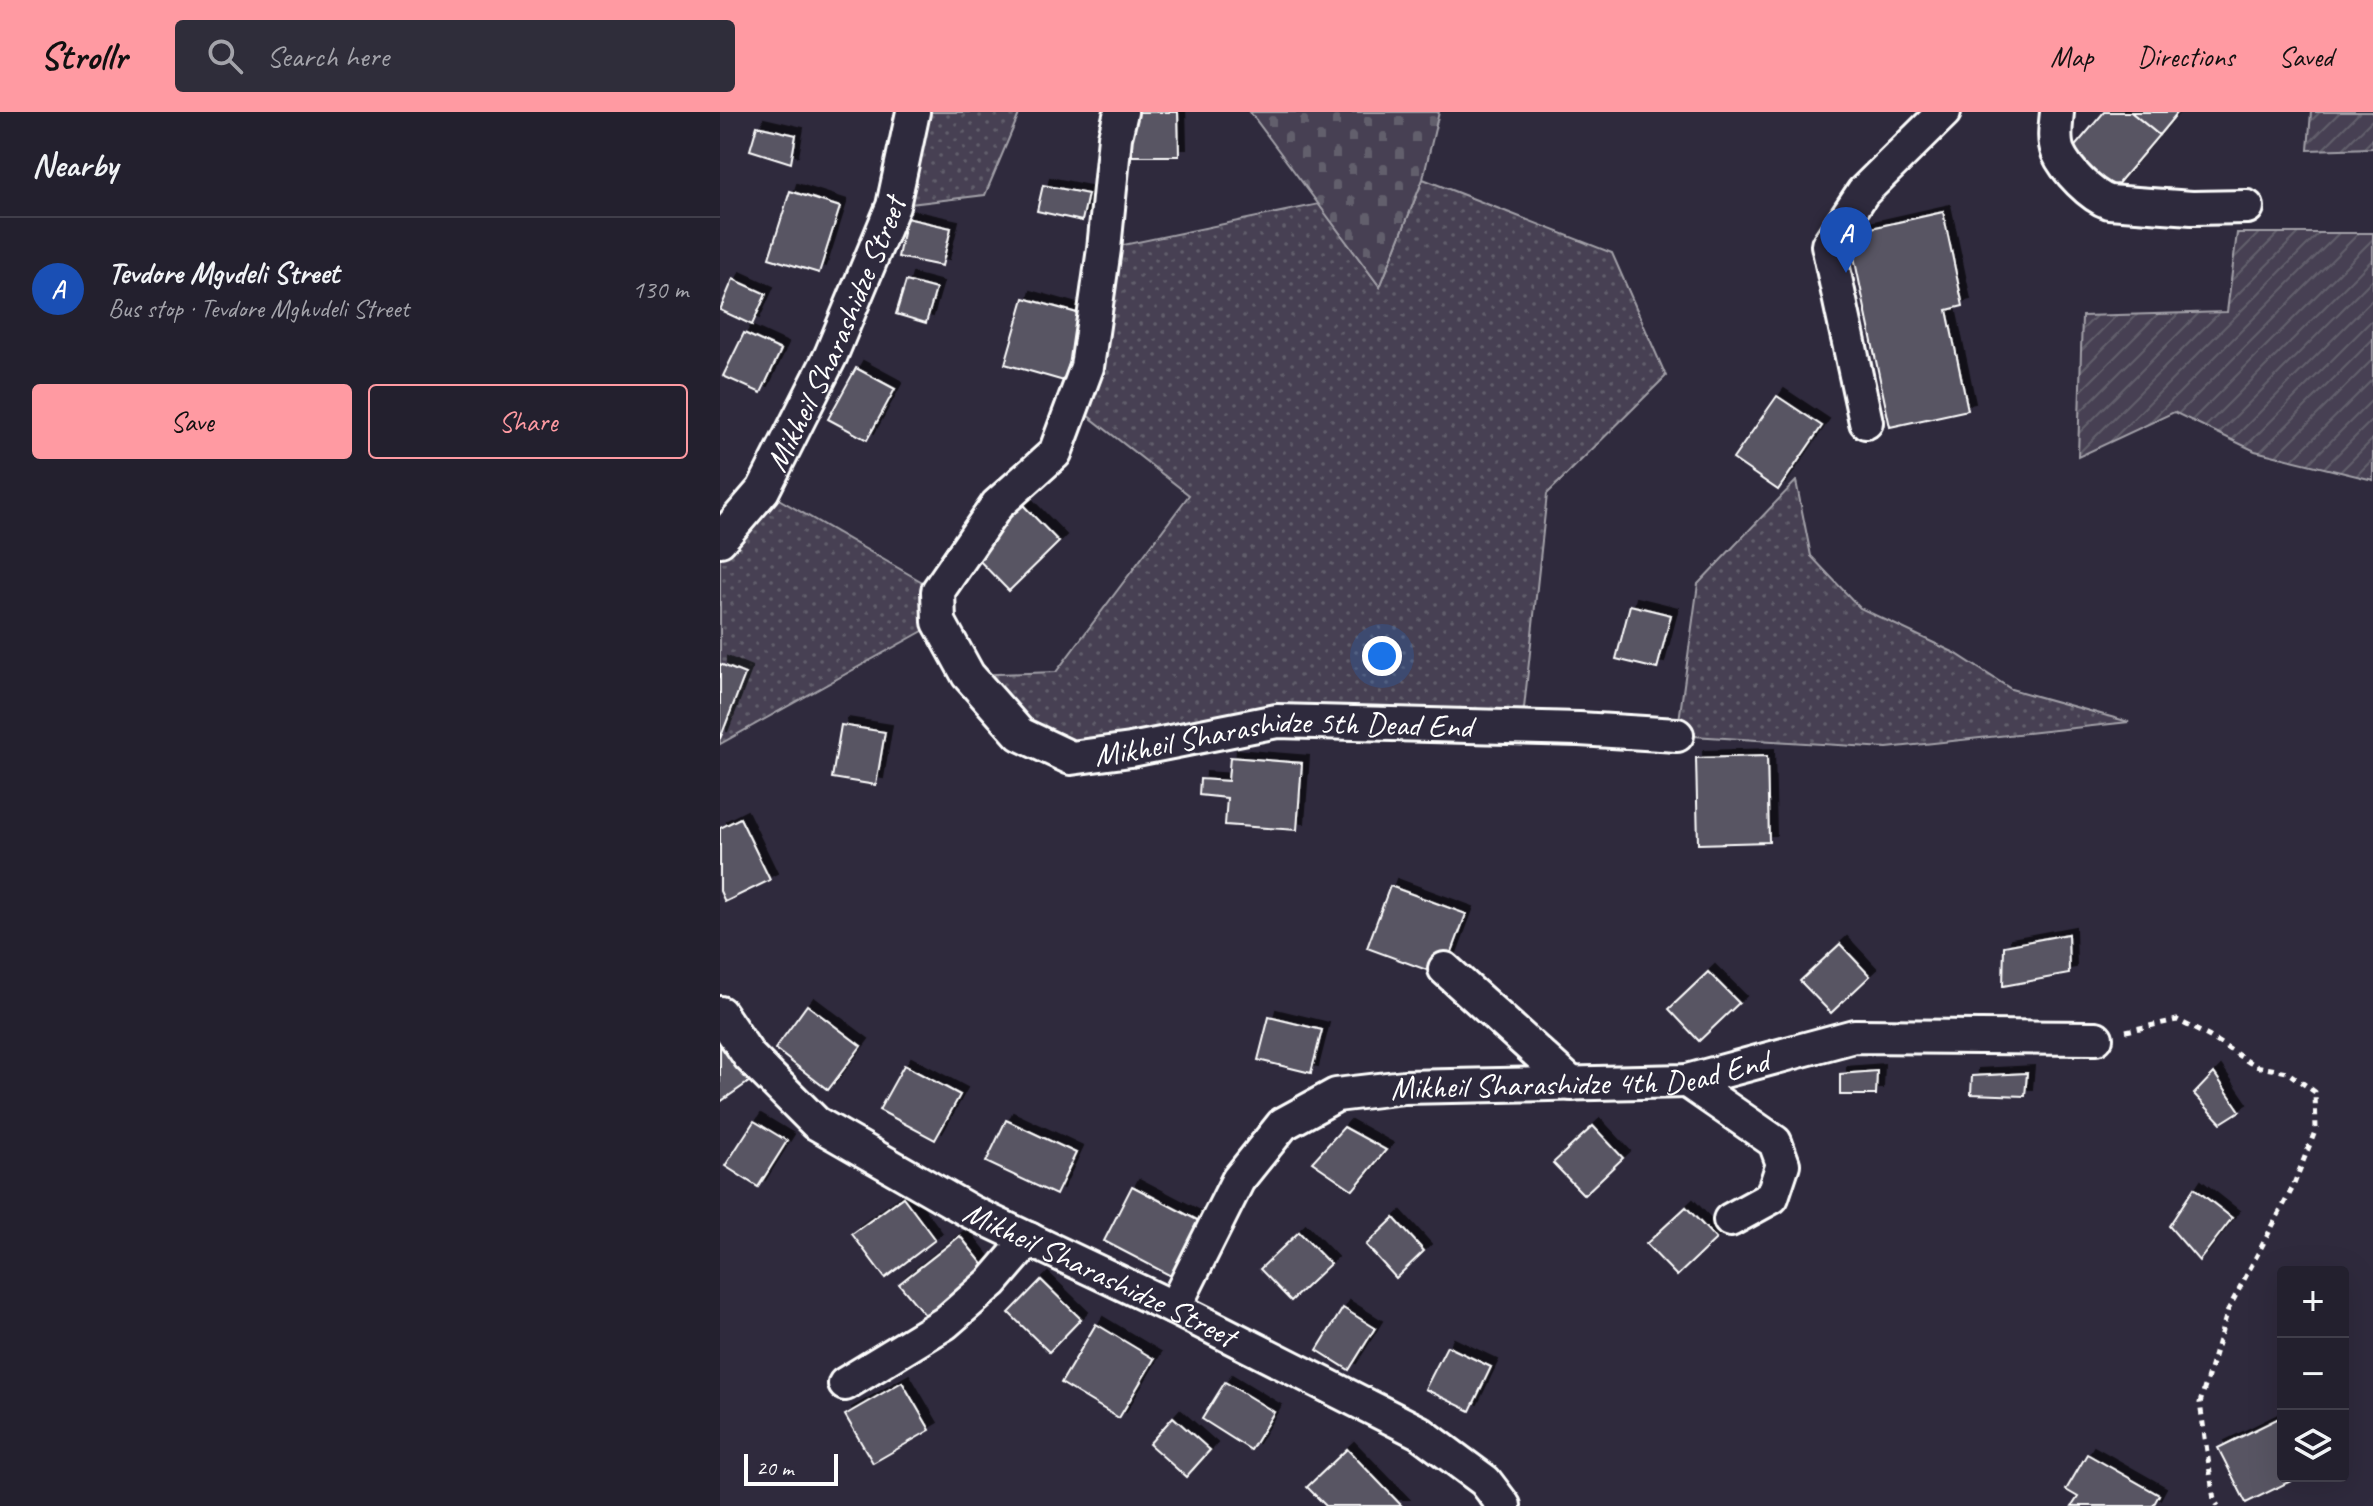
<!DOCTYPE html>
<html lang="en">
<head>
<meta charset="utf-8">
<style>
  body { margin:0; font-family:Caveat,sans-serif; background:#2f2d3a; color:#f1f3f6 }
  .controls { position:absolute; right:24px; bottom:24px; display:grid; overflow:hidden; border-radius:8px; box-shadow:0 8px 32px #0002 }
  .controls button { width:72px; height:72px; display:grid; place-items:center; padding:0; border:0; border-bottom:2px solid #403e4a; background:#23202e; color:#f1f3f6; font:40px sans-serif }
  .scale { position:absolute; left:24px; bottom:20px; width:94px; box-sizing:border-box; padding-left:8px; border:4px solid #fff; border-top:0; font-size:22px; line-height:28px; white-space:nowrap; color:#fff; -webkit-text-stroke:6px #2f2a3d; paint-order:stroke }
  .you { position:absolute; left:662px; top:544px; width:28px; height:28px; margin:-20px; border:6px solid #fff; border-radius:50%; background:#1a73e8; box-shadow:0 0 0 12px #1a73e833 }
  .badge { display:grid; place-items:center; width:52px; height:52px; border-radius:50%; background:#ff9aa2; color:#fff; font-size:26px; font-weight:700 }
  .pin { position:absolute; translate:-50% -66px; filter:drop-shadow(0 2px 4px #0008) }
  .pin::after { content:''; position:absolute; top:42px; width:28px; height:24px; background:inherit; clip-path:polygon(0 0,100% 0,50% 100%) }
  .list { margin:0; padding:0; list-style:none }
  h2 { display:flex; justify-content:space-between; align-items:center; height:104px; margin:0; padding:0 32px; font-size:34px }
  h2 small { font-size:26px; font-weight:400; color:#a3a3aa }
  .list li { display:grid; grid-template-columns:52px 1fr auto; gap:24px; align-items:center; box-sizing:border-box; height:144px; padding:0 32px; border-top:2px solid #403e4a }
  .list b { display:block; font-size:30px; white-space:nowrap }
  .list p { margin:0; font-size:26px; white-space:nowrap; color:#a3a3aa }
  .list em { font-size:26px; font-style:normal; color:#a3a3aa }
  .actions { display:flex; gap:16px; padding:24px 32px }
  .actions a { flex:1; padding:18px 0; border:2px solid #ff9aa2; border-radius:8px; text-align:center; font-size:28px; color:#ff9aa2 }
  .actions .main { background:#ff9aa2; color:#111 }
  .icon { flex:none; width:44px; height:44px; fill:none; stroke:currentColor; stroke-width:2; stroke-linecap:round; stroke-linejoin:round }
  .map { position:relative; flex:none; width:1653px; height:1394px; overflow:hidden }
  header { display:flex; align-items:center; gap:48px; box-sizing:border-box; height:112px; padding:0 40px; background:#ff9aa2; color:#111 }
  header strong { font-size:38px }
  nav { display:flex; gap:44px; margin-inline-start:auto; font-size:28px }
  .search { width:560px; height:72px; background:#2f2d3a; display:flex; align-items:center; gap:20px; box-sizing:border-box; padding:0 28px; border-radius:8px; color:#a3a3aa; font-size:30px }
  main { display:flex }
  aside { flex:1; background:#23202e }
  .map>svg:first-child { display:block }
  .grass { fill:url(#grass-dots); stroke:#a2a0a8; stroke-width:2 }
  .cemetery { fill:url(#cemetery-stones); stroke:#a2a0a8; stroke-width:2 }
  .garden { fill:url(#garden-furrows); stroke:#a2a0a8; stroke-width:2 }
  .building { fill:#595564; stroke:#fff; stroke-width:2; filter:url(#shadow) }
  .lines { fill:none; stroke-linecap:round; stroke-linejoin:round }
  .minor-casing { stroke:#fff; stroke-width:38 }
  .path { stroke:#fff; stroke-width:5; stroke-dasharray:6 6; stroke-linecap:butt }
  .minor { stroke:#2f2a3d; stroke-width:32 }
  .labels { text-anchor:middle; stroke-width:6; stroke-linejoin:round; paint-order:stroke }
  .street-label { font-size:32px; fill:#fff; stroke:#2f2a3d }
</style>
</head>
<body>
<header>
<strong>Strollr</strong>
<div class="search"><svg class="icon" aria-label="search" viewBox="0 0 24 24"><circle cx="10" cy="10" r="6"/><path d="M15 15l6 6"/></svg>Search here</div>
<nav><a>Map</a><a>Directions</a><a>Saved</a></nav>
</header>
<main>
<aside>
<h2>Nearby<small></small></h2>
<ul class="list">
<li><span class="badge" style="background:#1a4fb4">A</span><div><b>Tevdore Mgvdeli Street</b><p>Bus stop · Tevdore Mghvdeli Street</p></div><em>130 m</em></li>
</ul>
<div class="actions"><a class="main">Save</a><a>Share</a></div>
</aside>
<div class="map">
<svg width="1653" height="1394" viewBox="0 0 1653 1394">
  <defs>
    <pattern id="grass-dots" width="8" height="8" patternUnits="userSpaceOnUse" patternTransform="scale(2)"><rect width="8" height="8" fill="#464152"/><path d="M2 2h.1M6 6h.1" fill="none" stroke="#625e6c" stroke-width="1.8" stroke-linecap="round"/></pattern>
    <pattern id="cemetery-stones" width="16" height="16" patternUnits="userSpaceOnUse" patternTransform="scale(2)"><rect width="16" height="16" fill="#464152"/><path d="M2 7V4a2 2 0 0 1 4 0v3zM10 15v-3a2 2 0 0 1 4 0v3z" fill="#625e6c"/></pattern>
    <pattern id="garden-furrows" width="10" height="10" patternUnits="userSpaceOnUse" patternTransform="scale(2)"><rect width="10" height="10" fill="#464152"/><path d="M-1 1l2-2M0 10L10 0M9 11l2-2" fill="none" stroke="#625e6c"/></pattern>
    <filter id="shadow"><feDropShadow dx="7" dy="-7" stdDeviation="0" flood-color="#0009"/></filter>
  </defs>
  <rect width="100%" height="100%" fill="#2f2a3d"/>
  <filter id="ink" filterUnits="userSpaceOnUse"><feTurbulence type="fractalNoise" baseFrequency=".0125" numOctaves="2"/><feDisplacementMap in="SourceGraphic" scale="16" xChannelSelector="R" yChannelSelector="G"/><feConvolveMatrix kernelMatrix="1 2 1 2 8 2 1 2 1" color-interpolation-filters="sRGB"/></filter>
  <g filter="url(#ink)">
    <!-- grass -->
    <g class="grass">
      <path d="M193 0H300L265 83 173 94Z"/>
      <path d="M703 67 892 141 946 264 827 382 802 615 557 609 351 646 248 563 336 560 469 383 353 292 384 137 599 92 660 175Z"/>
      <path d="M1076 369 1091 444 1140 496 1235 541 1291 577 1409 610 1167 636 957 623 978 472Z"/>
      <path d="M43 378 218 479 219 510 0 632V428Z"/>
    </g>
    <!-- cemetery -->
    <path class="cemetery" d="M530 0H719L703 67 660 175Z"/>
    <!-- garden -->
    <g class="garden">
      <path d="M1591 0H1653V36L1588 38Z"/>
      <path d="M1517 121H1653V368L1535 339 1454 300 1358 345 1362 204 1507 200Z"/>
    </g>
    <!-- building -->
    <g class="building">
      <path d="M412 0H458L459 44H412Z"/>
      <path d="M1384 0H1411L1439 23 1389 82 1346 45Z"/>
      <path d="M1411 0H1458L1439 23Z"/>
      <path d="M37 14 76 23 71 51 30 38Z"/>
      <path d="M323 73 368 82 362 109 317 99Z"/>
      <path d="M70 79 120 95 99 161 49 146Z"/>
      <path d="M1223 100 1243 194 1227 198 1248 298 1170 315 1129 121Z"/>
      <path d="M186 106 231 116 222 154 178 145Z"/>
      <path d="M13 167 46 182 32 213 0 198Z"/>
      <path d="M186 169 216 177 206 211 176 202Z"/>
      <path d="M304 186 364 203 344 269 285 252Z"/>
      <path d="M24 221 61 238 41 281 3 264Z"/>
      <path d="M136 256 175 277 147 328 108 307Z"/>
      <path d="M1057 284 1102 314 1058 378 1013 347Z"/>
      <path d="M299 389 339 430 289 479 249 438Z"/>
      <path d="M910 493 951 503 937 557 896 547Z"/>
      <path d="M0 552 25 562 0 627Z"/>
      <path d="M121 613 165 620 156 673 112 666Z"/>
      <path d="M1047 644 1049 730 978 732 976 646Z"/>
      <path d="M510 645 582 651 577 718 505 713 507 686 479 683 480 667 508 669Z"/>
      <path d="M20 706 50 768 5 790 0 779V716Z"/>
      <path d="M670 774 746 802 723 864 647 836Z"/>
      <path d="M1348 822 1349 862 1283 874 1284 834Z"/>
      <path d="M1120 832 1150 864 1111 901 1080 869Z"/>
      <path d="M988 860 1019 891 979 929 949 897Z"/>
      <path d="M87 893 141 934 108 978 55 937Z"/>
      <path d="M549 905 602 918 591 961 538 948Z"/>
      <path d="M0 921 33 967 0 990Z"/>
      <path d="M184 953 240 983 215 1028 159 998Z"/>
      <path d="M1157 959 1156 983H1120V962Z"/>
      <path d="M1307 961 1305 984 1251 982 1252 964Z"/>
      <path d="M1494 961 1520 999 1501 1011 1474 982Z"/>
      <path d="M286 1008 356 1041 336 1083 266 1050Z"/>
      <path d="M34 1009 67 1029 38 1075 5 1054Z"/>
      <path d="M873 1014 903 1046 864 1083 833 1051Z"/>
      <path d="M624 1015 666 1038 633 1078 592 1050Z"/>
      <path d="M412 1074 479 1109 451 1164 384 1129Z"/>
      <path d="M1474 1076 1512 1106 1479 1149 1449 1114Z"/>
      <path d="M183 1085 215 1128 165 1166 132 1122Z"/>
      <path d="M966 1095 996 1127 957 1164 926 1132Z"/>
      <path d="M674 1106 704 1139 676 1166 646 1133Z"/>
      <path d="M579 1120 610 1152 571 1189 540 1157Z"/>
      <path d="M240 1124 270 1161 210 1209 179 1172Z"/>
      <path d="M321 1168 361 1207 329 1240 289 1201Z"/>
      <path d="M623 1196 655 1216 629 1258 597 1238Z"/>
      <path d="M376 1212 434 1247 399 1306 341 1271Z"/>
      <path d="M727 1234 771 1255 750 1299 705 1277Z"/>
      <path d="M182 1270 210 1318 153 1351 125 1303Z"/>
      <path d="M505 1270 554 1300 531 1338 482 1307Z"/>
      <path d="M1563 1304V1364H1581L1526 1391 1498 1336Z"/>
      <path d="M453 1305 490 1338 466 1365 429 1332Z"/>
      <path d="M627 1337 682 1394H606L587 1375Z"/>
      <path d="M1367 1342 1439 1383 1433 1394H1352L1358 1385 1346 1378Z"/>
    </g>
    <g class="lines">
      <defs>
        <g id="minor">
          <path id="s1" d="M401 0 395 25 384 137 367 255 335 341 277 393 218 479 219 510 248 563 300 622 351 646 411 638 557 609 859 617 957 623"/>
          <path d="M1337 0C1336 13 1333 27 1338 40 1346 58 1371 84 1389 90L1472 96 1527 95"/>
          <path d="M1146 310 1108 133 1143 80 1224 0"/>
          <path id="s2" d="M0 428 43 378 111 243 173 94 193 0"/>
          <path d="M725 857 852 972"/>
          <path id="s3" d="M0 901 29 944 96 1011 251 1100 454 1196 699 1320 765 1369 784 1394"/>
          <path d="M967 969 1055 1030 1063 1052 1052 1085 1010 1108"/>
          <path id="s4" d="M454 1196 518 1068 563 1012 616 983 684 975 967 969 1134 924 1376 926"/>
          <path d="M125 1272 225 1211 272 1170 309 1127"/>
        </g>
      </defs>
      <!-- minor casing -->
      <use href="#minor" class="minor-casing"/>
      <!-- path -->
      <path class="path" d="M1406 919 1457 908 1490 925 1535 954 1567 960 1595 980 1596 1017 1572 1077 1508 1198 1480 1291 1494 1388 1498 1394"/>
      <!-- minor -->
      <use href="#minor" class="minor"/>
    </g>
  </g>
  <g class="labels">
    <!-- street labels -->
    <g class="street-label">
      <text dy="11" stroke="none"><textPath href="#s2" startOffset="238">Mikheil Sharashidze Street</textPath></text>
      <text dy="11" stroke="none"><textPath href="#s1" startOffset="972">Mikheil Sharashidze 5th Dead End</textPath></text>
      <text dy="11" stroke="none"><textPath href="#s4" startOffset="520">Mikheil Sharashidze 4th Dead End</textPath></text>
      <text dy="11" stroke="none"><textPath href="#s3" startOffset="468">Mikheil Sharashidze Street</textPath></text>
    </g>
  </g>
</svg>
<div class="controls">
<button>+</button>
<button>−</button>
<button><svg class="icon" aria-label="layers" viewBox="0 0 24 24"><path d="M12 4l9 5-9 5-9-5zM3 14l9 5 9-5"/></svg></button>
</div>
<div class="scale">20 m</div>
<div class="you"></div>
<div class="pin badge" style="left:1126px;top:161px;background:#1a4fb4">A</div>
</div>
</main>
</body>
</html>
